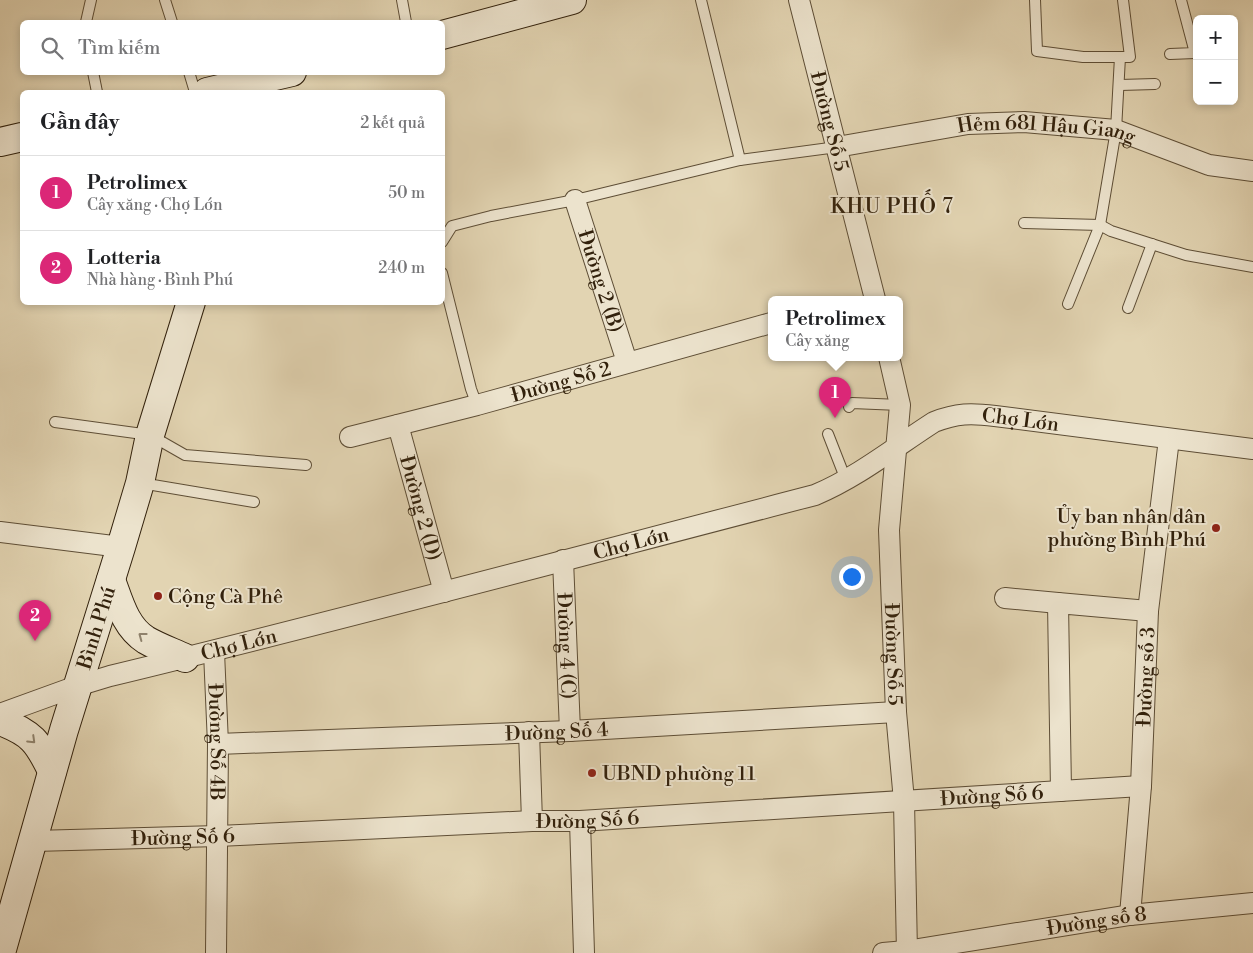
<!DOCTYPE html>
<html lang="vi">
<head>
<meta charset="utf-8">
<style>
  body { margin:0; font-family:"Libre Bodoni",serif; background:#f2f2f2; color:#202124 }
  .controls { position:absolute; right:15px; top:15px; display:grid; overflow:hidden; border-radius:8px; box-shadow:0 2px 8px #0003 }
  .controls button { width:45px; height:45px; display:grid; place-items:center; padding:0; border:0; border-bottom:1px solid #e0e0e0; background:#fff; color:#202124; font:25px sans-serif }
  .you { position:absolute; left:851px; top:576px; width:18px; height:18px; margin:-12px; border:4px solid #fff; border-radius:50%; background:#1a73e8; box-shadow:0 0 0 8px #1a73e833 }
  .badge { display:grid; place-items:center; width:32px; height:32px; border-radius:50%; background:#db2777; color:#fff; font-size:16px; font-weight:700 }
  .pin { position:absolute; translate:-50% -41px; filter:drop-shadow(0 1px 2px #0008) }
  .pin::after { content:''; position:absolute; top:26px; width:18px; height:15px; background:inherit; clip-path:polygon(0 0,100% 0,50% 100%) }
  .popup { position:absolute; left:768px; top:296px; width:135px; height:65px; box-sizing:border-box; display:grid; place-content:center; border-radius:8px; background:#fff; filter:drop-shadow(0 1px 4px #0005); font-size:16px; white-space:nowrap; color:#757577 }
  .popup b { font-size:19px; color:#202124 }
  .popup::after { content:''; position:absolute; left:50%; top:100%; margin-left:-10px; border:10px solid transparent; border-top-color:#fff }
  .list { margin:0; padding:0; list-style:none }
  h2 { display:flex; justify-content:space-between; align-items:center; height:65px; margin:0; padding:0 20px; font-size:21px }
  h2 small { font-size:16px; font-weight:400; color:#757577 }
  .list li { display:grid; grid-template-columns:32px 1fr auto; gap:15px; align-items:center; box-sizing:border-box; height:75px; padding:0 20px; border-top:1px solid #e0e0e0 }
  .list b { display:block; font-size:19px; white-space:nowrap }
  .list p { margin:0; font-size:16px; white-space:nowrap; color:#757577 }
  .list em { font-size:16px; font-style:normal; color:#757577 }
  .icon { flex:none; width:28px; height:28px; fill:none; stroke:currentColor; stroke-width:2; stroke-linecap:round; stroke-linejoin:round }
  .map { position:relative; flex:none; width:1253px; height:953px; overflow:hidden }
  .search { position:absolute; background:#fff; box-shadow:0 2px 8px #0003; left:20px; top:20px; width:425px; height:55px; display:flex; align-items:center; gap:12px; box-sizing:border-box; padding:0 18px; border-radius:8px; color:#757577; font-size:19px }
  .panel { position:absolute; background:#fff; box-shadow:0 2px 8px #0003; left:20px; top:90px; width:425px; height:215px; border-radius:8px }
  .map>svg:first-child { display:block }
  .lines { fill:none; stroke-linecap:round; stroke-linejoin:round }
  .lane-casing { stroke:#5e4e36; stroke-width:12 }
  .street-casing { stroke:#5e4e36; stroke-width:22 }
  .secondary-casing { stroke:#32210c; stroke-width:30 }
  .lane { stroke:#ece3cd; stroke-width:10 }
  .street { stroke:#ece3cd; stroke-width:20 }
  .secondary { stroke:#ece3cd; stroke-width:28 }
  .oneway { stroke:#8f826c }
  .poi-dot { fill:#8f2418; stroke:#ece3cd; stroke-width:2 }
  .labels { text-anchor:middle; stroke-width:4; stroke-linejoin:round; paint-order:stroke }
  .street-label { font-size:20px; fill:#32210c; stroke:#ece3cd }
  .poi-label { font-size:20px; fill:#32210c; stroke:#ece3cd; text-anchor:start }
  .neighbourhood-label { font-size:21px; letter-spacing:1px; fill:#32210c; stroke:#ece3cd }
</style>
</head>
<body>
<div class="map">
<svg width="1253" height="953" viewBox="0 0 1253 953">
  <rect width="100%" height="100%" fill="#e2d4b2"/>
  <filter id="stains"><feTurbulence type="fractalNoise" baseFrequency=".004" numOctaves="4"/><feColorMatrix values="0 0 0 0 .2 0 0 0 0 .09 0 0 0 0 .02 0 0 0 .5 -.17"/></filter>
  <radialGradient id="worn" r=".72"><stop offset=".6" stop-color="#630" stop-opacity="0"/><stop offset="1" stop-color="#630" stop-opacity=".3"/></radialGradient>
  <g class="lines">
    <defs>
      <g id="lane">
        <path d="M165 0 172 22"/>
        <path d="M402 0 406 22"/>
        <path d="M701 0 740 160"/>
        <path d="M1035 0 1037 51 1083 57H1130L1123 0"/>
        <path d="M86 22 91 0"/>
        <path d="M1170 54 1195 53 1181 0"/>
        <path d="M93 72 97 92"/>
        <path d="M189 72 195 92"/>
        <path d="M1120 85 1155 84"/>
        <path d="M1024 223 1100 225 1111 231 1186 255 1253 267"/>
        <path d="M442 242 452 226 491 216 575 200 740 160 837 147"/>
        <path d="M442 273 471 389 477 405"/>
        <path d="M1068 304 1100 225 1116 130 1120 57"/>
        <path d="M1128 308 1152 244"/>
        <path d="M849 407 852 403 900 405"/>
        <path d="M55 422 150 435 185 455 306 465"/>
        <path d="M828 434 846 480"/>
        <path d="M141 483 254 502"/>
      </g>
      <g id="street">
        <path id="s1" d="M799 0 875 299"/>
        <path id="s2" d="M837 147 968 124 1024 122 1116 130 1209 165 1253 171"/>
        <path id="s3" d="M575 200 627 362"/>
        <path id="s4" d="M889 357 900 405 889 530 896 712 904 801 907 953"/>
        <path id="s5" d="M398 425 444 592"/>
        <path id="s6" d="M350 437 477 405 771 323"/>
        <path d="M0 532 121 547"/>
        <path id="s7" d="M563 560 570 731"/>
        <path d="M1005 598 1058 603"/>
        <path id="s8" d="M214 652 218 744 216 953"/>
        <path id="s9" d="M0 714 77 686 110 676C346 619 580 556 815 495 858 477 895 447 934 422 957 413 971 413 995 416L1253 449"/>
        <path d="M529 732 532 821"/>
        <path id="s10" d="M218 744 570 731 896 712"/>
        <path d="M1061 791 1058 603 1148 611"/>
        <path d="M580 821 584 953"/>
        <path id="s11" d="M34 841 218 836 532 821H580L1141 786"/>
        <path id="s12" d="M1130 915 1141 786 1148 611 1169 439"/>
        <path id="s13" d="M883 953 906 951 1130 915 1253 903"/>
      </g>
      <g id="secondary">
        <path d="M442 35 572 0"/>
        <path d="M207 92 292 72"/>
        <path d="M0 142 22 137"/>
        <path d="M111 580C119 601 125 627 146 640 158 647 172 652 185 658"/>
        <path d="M0 721C32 733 38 742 52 771"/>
        <path id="s14" d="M1 953 64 730 121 547 140 483 150 435 191 302"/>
      </g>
    </defs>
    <!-- lane casing -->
    <use href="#lane" class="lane-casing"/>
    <!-- street casing -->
    <use href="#street" class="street-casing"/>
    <!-- secondary casing -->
    <use href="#secondary" class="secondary-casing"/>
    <!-- lane -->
    <use href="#lane" class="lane"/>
    <!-- street -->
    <use href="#street" class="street"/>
    <!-- secondary -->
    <use href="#secondary" class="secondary"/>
  </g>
  <!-- one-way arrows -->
  <defs><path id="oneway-chevron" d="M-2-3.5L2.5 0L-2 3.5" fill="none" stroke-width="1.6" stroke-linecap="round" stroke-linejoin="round" transform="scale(1.25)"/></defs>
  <g class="oneway">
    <use href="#oneway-chevron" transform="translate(142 636) rotate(-143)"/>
    <use href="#oneway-chevron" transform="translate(32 740) rotate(44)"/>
  </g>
  <!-- markers -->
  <g class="poi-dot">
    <circle cx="1216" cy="528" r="5"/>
    <circle cx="158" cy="596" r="5"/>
    <circle cx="592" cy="773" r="5"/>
  </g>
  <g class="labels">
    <!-- street labels -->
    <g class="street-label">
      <text dy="7" stroke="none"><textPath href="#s1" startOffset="125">Đường Số 5</textPath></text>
      <text dy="7" stroke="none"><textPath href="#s2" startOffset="212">Hẻm 681 Hậu Giang</textPath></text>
      <text dy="7" stroke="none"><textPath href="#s3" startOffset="85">Đường 2 (B)</textPath></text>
      <text dy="7" stroke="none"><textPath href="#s6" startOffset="218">Đường Số 2</textPath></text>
      <text dy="7" stroke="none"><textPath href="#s9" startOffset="1072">Chợ Lớn</textPath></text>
      <text dy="7" stroke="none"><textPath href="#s5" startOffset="86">Đường 2 (D)</textPath></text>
      <text dy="7" stroke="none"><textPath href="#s9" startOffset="654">Chợ Lớn</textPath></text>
      <text dy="7" stroke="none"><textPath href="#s14" startOffset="339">Bình Phú</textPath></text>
      <text dy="7" stroke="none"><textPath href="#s9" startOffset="249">Chợ Lớn</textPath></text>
      <text dy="7" stroke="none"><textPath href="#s7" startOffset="86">Đường 4 (C)</textPath></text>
      <text dy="7" stroke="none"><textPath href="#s4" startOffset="299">Đường Số 5</textPath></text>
      <text dy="7" stroke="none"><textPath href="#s12" startOffset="239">Đường số 3</textPath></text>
      <text dy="7" stroke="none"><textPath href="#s10" startOffset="339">Đường Số 4</textPath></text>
      <text dy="7" stroke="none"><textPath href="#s8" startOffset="90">Đường Số 4B</textPath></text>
      <text dy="7" stroke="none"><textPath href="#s11" startOffset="959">Đường Số 6</textPath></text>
      <text dy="7" stroke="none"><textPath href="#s11" startOffset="554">Đường Số 6</textPath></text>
      <text dy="7" stroke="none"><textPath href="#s11" startOffset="149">Đường Số 6</textPath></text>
      <text dy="7" stroke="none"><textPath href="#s13" startOffset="216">Đường số 8</textPath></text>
    </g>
    <!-- poi labels -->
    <g class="poi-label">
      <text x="1206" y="523" text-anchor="end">Ủy ban nhân dân<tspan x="1206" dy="23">phường Bình Phú</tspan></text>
      <text x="168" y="603">Cộng Cà Phê</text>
      <text x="602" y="780">UBND phường 11</text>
    </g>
    <!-- neighbourhood labels -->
    <g class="neighbourhood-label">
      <text x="892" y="213">KHU PHỐ 7</text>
    </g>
  </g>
  <rect width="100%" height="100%" filter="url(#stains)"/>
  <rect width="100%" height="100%" fill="url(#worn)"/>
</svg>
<div class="controls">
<button>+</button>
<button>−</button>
</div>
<div class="you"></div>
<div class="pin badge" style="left:835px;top:418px">1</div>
<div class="popup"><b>Petrolimex</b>Cây xăng</div>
<div class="pin badge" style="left:35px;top:641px">2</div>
<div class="search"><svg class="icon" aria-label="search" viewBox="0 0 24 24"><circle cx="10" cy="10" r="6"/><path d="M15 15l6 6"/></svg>Tìm kiếm</div>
<section class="panel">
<h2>Gần đây<small>2 kết quả</small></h2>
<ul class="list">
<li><span class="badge">1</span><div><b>Petrolimex</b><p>Cây xăng · Chợ Lớn</p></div><em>50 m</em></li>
<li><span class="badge">2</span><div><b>Lotteria</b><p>Nhà hàng · Bình Phú</p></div><em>240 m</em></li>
</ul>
</section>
</div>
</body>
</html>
